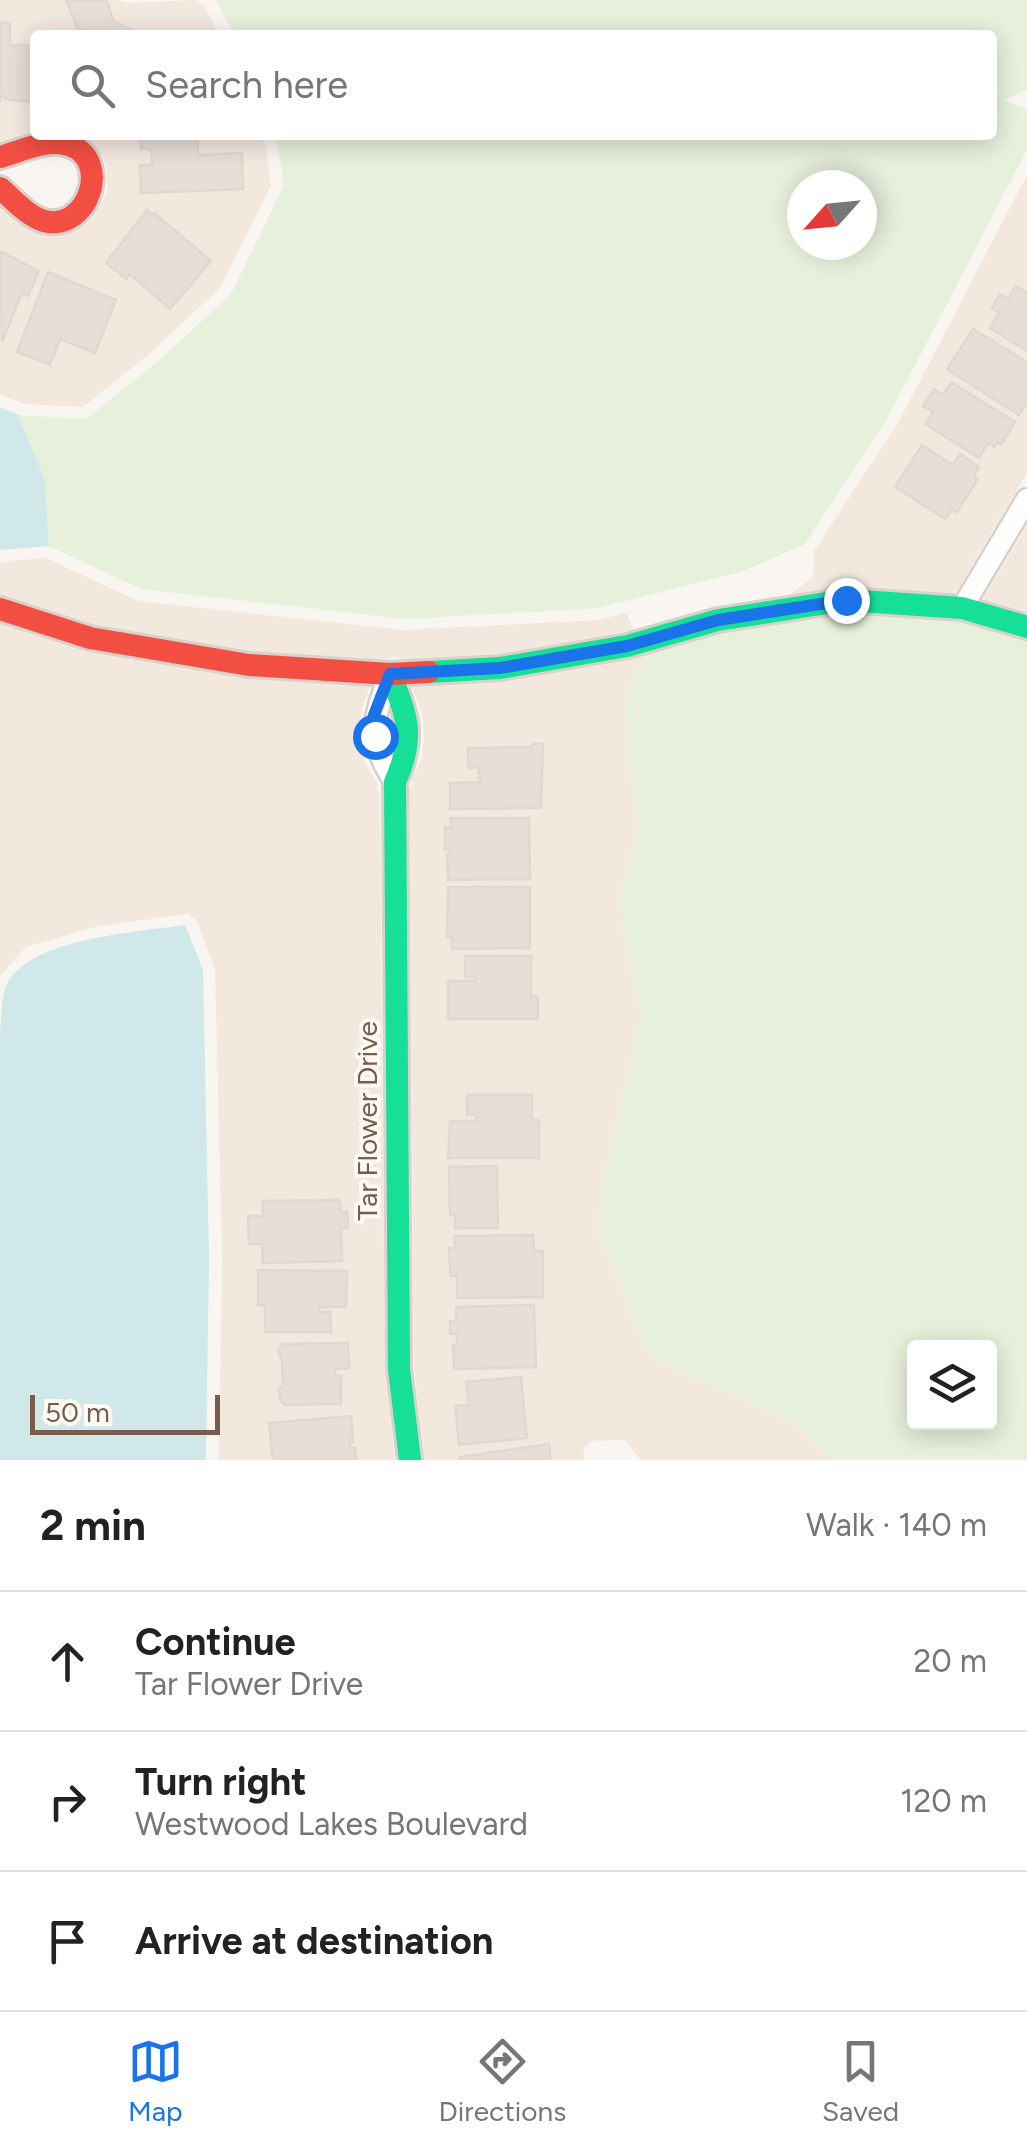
<!DOCTYPE html>
<html lang="en">
<head>
<meta charset="utf-8">
<style>
  body { margin:0; font-family:Figtree,sans-serif; background:#f6f6f6; color:#222 }
  .controls { position:absolute; right:30px; bottom:30px; display:grid; overflow:hidden; border-radius:10px; box-shadow:0 5px 25px #0003 }
  .controls button { width:90px; height:90px; display:grid; place-items:center; padding:0; border:0; border-bottom:2px solid #e0e0e0; background:#fff; color:#222; font:50px sans-serif }
  .compass { position:absolute; left:787px; top:170px; width:90px; height:90px; border-radius:50%; background:#fff; box-shadow:0 5px 25px #0003; rotate:243deg }
  .scale { position:absolute; left:30px; bottom:25px; width:190px; box-sizing:border-box; padding-left:10px; border:5px solid #7a5c4d; border-top:0; font-size:28px; line-height:35px; white-space:nowrap; color:#7a5c4d; -webkit-text-stroke:8px #fffaf3; paint-order:stroke }
  .stop { position:absolute; width:30px; height:30px; margin:-22px; border:8px solid #1a73e8; border-radius:50%; background:#fff }
  .stop.end { background:#1a73e8; border-color:#fff; box-shadow:0 2px 10px #0008 }
  .list { margin:0; padding:0; list-style:none }
  h2 { display:flex; justify-content:space-between; align-items:center; height:130px; margin:0; padding:0 40px; font-size:42px }
  h2 small { font-size:32px; font-weight:400; color:#767676 }
  .list li { display:grid; grid-template-columns:65px 1fr auto; gap:30px; align-items:center; box-sizing:border-box; height:140px; padding:0 40px; border-top:2px solid #e0e0e0 }
  .list b { display:block; font-size:38px; white-space:nowrap }
  .list p { margin:0; font-size:32px; white-space:nowrap; color:#767676 }
  .list em { font-size:32px; font-style:normal; color:#767676 }
  .icon { flex:none; width:55px; height:55px; fill:none; stroke:currentColor; stroke-width:2; stroke-linecap:round; stroke-linejoin:round }
  .map { position:relative; flex:none; width:1027px; height:1460px; overflow:hidden }
  .search { position:absolute; background:#fff; box-shadow:0 5px 25px #0003; left:30px; right:30px; top:30px; height:110px; display:flex; align-items:center; gap:25px; box-sizing:border-box; padding:0 35px; border-radius:10px; color:#767676; font-size:38px }
  .sheet { height:550px; background:#fff }
  nav { display:flex; justify-content:space-around; align-items:center; box-sizing:border-box; height:140px; border-top:2px solid #e0e0e0; background:#fff; font-size:28px; color:#767676 }
  nav a { display:grid; justify-items:center; gap:5px }
  nav .on { color:#1a73e8 }
  .map>svg:first-child { display:block }
  .residential { fill:#f2e8de }
  .green { fill:#e7f0db; fill-rule:evenodd }
  .water { fill:#d0e8ea }
  .building { fill:#e6ded7; stroke:#e2d8d2; stroke-width:2.5 }
  .lines { fill:none; stroke-linecap:round; stroke-linejoin:round }
  .street-casing { stroke:#d7d1cb; stroke-width:25 }
  .fast-casing { stroke:#d9d2cb; stroke-width:28 }
  .jam-casing { stroke:#d9d2cb; stroke-width:28 }
  .street { stroke:#fefefd; stroke-width:20 }
  .fast { stroke:#16e098; stroke-width:22 }
  .jam { stroke:#f24e42; stroke-width:22 }
  .route { stroke:#1a73e8; stroke-width:12 }
  .labels { text-anchor:middle; stroke-width:8; stroke-linejoin:round; paint-order:stroke }
  .street-label { font-size:28px; fill:#7a5c4d; stroke:#fffaf3 }
</style>
</head>
<body>
<div class="map">
<svg width="1027" height="1460" viewBox="0 0 1027 1460">
  <rect width="100%" height="100%" fill="#f9f5f0"/>
  <!-- residential -->
  <g class="residential">
    <path d="M0 0H117L129 3 195 0 205 7 219 35H35V134L0 144Z"/>
    <path d="M81 135H264L271 185 221 287 147 356 83 407 23 404 0 394V207L34 232 43 234 75 231 92 219 107 191 106 164 88 139Z"/>
    <path d="M1027 175V473L955 594 849 587 788 596 813 577 814 551 898 423Z"/>
    <path d="M1027 526V612L983 599Z"/>
    <path d="M46 558 138 601 404 630 598 620 626 613 634 630 499 654 400 660 398 656 380 660 253 652 94 625 0 595V562Z"/>
    <path d="M0 624 86 651 370 686 361 712V738L364 761 378 784 376 789 380 791 385 1372 395 1460H219L222 1258 215 969 196 920 188 914 98 926 26 947 0 976Z"/>
    <path d="M647 654 625 700 629 767 639 828 618 902 643 1025 638 1030 607 1163 597 1231 649 1356 790 1420 831 1460H641L625 1440 592 1441 583 1449 585 1460H424L414 1367 409 788 414 784 411 780 421 760 424 739 422 712 411 686Z"/>
  </g>
  <!-- green -->
  <g class="green">
    <path d="M216 0H1027V90L1003 100 1027 109V150L887 419 805 544 741 572 598 608 405 619 141 589 49 546 45 480 18 415 86 419 155 364 231 294 284 186 276 135H992V35H234ZM802 185H862V245H802Z"/>
    <path d="M845 614 957 621 1027 641V1460H831L790 1420 649 1356 597 1231 607 1163 638 1029 643 1025 618 901 639 828 629 767 625 700 647 654 720 633ZM914 1348H990V1422H914Z"/>
  </g>
  <!-- water -->
  <g class="water">
    <path d="M0 407 18 415 45 480 49 546 0 550Z"/>
    <path d="M185 925 203 970 209 1259 206 1460H0V1033C2 1019 1 999 6 986 28 938 137 932 185 925Z"/>
  </g>
  <!-- building -->
  <g class="building">
    <path d="M66 0H106L114 22 145 35H89L88 29 79 33Z"/>
    <path d="M0 23H10V45H35V100L32 102 4 99V93H1L0 103Z"/>
    <path d="M140 135H197L198 155 242 153 243 189 141 193 140 165H152L151 149H141Z"/>
    <path d="M147 210 152 215 154 213 211 261 170 309 130 274 126 279 106 263Z"/>
    <path d="M0 251 39 271 28 296 22 293 2 342Z"/>
    <path d="M48 272 116 300 95 353 60 339 50 365 17 352Z"/>
    <path d="M1016 286 1027 293V351L990 328 999 313 992 308 1000 294 1008 299Z"/>
    <path d="M973 329 1027 362V402L1019 415 947 369Z"/>
    <path d="M951 382 1015 422 1001 445 997 442 994 447 988 443 979 458 925 424 933 412 923 406 934 389 943 395Z"/>
    <path d="M922 445 953 465 960 454 979 467 974 476 978 479 957 512 952 509 945 519 895 487Z"/>
    <path d="M532 744H543L541 808 450 809V783L480 782 478 767 468 768V748L532 747Z"/>
    <path d="M451 818H529L530 879 448 880 447 854H450V849H445V827H451Z"/>
    <path d="M448 887H530V948L452 949V937H447Z"/>
    <path d="M465 956H531V996L538 997V1019H448V981H475V977H465Z"/>
    <path d="M467 1095H532V1120H539V1158H448L450 1121H476V1115H467Z"/>
    <path d="M497 1166 498 1228H455V1215H450L449 1167Z"/>
    <path d="M340 1200 341 1212H347L348 1228H341L342 1261 263 1263 262 1244H249L248 1216H263V1201Z"/>
    <path d="M533 1235 534 1251H543V1297L457 1298V1276H451L450 1264 449 1248H455V1236Z"/>
    <path d="M258 1270 347 1271 346 1307H319V1312H330L331 1332H265V1305H258Z"/>
    <path d="M534 1305 536 1367 454 1369 453 1345H457V1334H450V1321H456V1307Z"/>
    <path d="M348 1343 349 1368 335 1369V1376L341 1375V1404L284 1405 280 1400 279 1389 283 1386 282 1362 278 1350 282 1344Z"/>
    <path d="M521 1377 527 1438 459 1445 455 1406 469 1405 466 1382Z"/>
    <path d="M351 1416 353 1442H350V1448H355L356 1460H273L269 1423Z"/>
    <path d="M549 1444 551 1460H460V1457Z"/>
  </g>
  <g class="lines">
    <defs>
      <g id="street">
        <path d="M962 608 1027 499"/>
        <path d="M390 674C373 719 366 740 395 782"/>
      </g>
      <g id="fast">
        <path d="M429 672 500 668 627 646 718 620 846 600 962 608 1027 627"/>
        <path d="M390 674C408 717 415 738 395 782L399 1369 410 1460"/>
      </g>
      <g id="jam">
        <path d="M0 157C22 151 46 138 69 145 112 159 89 232 44 221 27 216 13 199 0 188"/>
        <path d="M0 609 90 638 249 665 390 674 429 672"/>
      </g>
    </defs>
    <!-- street casing -->
    <use href="#street" class="street-casing"/>
    <!-- fast casing -->
    <use href="#fast" class="fast-casing"/>
    <!-- jam casing -->
    <use href="#jam" class="jam-casing"/>
    <!-- street -->
    <use href="#street" class="street"/>
    <!-- fast -->
    <use href="#fast" class="fast"/>
    <!-- jam -->
    <use href="#jam" class="jam"/>
  </g>
  <g class="lines">
    <!-- route -->
    <path class="route" d="M375 736 374 715 390 674 500 668 627 646 718 620 846 600"/>
  </g>
  <g class="labels">
    <!-- street labels -->
    <g class="street-label">
      <text transform="translate(367 1121) rotate(-90)" y="10">Tar Flower Drive</text>
    </g>
  </g>
</svg>
<div class="controls">
<button><svg class="icon" aria-label="layers" viewBox="0 0 24 24"><path d="M12 4l9 5-9 5-9-5zM3 14l9 5 9-5"/></svg></button>
</div>
<svg class="compass" viewBox="-18 -18 36 36"><path d="M0-13l5 13h-10z" fill="#e53935"/><path d="M0 13l5-13h-10z" fill="#767676"/></svg>
<div class="scale">50 m</div>
<div class="stop" style="left:375px;top:736px"></div>
<div class="stop end" style="left:846px;top:600px"></div>
<div class="search"><svg class="icon" aria-label="search" viewBox="0 0 24 24"><circle cx="10" cy="10" r="6"/><path d="M15 15l6 6"/></svg>Search here</div>
</div>
<section class="sheet">
<h2>2 min<small>Walk · 140 m</small></h2>
<ul class="list">
<li><svg class="icon" aria-label="ahead" viewBox="0 0 24 24"><path d="M12 20V5M6 11l6-6 6 6"/></svg><div><b>Continue</b><p>Tar Flower Drive</p></div><em>20 m</em></li>
<li><svg class="icon" aria-label="right" viewBox="0 0 24 24"><path d="M7 20v-9h11M14 6l5 5-5 5"/></svg><div><b>Turn right</b><p>Westwood Lakes Boulevard</p></div><em>120 m</em></li>
<li><svg class="icon" aria-label="arrive" viewBox="0 0 24 24"><path d="M6 21V4h12l-3 4 3 4H6"/></svg><div><b>Arrive at destination</b></div></li>
</ul>
</section>
<nav>
<a class="on"><svg class="icon" aria-label="map" viewBox="0 0 24 24"><path d="M3 6l6-2 6 2 6-2v14l-6 2-6-2-6 2zM9 4v14M15 6v14"/></svg>Map</a>
<a><svg class="icon" aria-label="directions" viewBox="0 0 24 24"><path d="M12 3l9 9-9 9-9-9zM9 14v-3h6M13 9l2 2-2 2"/></svg>Directions</a>
<a><svg class="icon" aria-label="saved" viewBox="0 0 24 24"><path d="M7 4h10v16l-5-4-5 4z"/></svg>Saved</a>
</nav>
</body>
</html>
